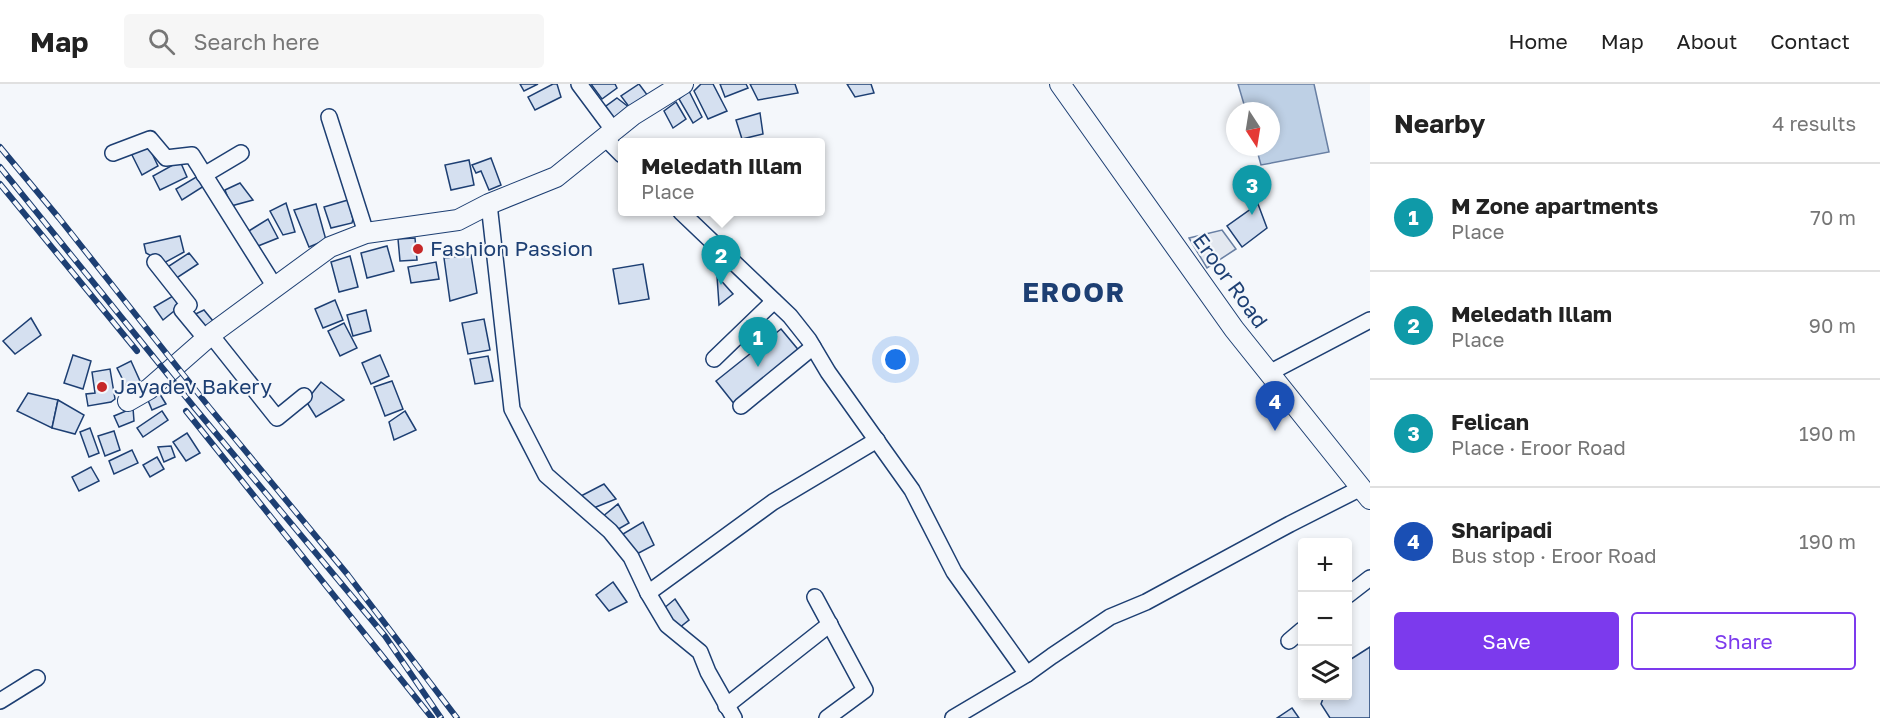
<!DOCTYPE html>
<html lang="en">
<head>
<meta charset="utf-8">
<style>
  body { margin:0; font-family:"Golos Text",sans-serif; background:#f6f6f6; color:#222 }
  .controls { position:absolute; right:18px; bottom:18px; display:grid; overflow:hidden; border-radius:6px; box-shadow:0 3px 9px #0003 }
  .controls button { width:54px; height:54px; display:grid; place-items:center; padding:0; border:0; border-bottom:2px solid #e0e0e0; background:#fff; color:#222; font:30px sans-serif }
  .compass { position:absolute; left:1226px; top:18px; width:54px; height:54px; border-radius:50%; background:#fff; box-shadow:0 3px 9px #0003; rotate:168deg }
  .you { position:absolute; left:896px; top:276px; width:21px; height:21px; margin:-15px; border:4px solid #fff; border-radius:50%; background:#1a73e8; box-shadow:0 0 0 9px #1a73e833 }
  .badge { display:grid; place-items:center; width:39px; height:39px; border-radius:50%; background:#7c3aed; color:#fff; font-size:20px; font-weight:700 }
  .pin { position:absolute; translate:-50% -50px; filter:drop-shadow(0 2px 3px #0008) }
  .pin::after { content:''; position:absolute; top:32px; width:21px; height:18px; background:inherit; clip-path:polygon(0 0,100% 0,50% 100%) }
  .popup { position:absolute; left:618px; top:54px; width:207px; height:78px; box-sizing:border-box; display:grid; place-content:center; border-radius:6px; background:#fff; filter:drop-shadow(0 2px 4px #0005); font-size:20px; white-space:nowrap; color:#767676 }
  .popup b { font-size:22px; color:#222 }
  .popup::after { content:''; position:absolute; left:50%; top:100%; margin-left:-12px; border:12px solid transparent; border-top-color:#fff }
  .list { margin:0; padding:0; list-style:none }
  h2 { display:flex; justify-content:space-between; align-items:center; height:78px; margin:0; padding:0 24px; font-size:26px }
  h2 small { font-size:20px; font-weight:400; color:#767676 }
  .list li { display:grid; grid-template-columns:39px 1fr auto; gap:18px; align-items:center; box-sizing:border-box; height:108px; padding:0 24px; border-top:2px solid #e0e0e0 }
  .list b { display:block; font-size:22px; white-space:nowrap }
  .list p { margin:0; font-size:20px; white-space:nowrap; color:#767676 }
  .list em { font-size:20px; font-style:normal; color:#767676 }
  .actions { display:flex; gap:12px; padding:18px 24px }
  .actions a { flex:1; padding:14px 0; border:2px solid #7c3aed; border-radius:6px; text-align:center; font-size:21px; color:#7c3aed }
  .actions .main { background:#7c3aed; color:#fff }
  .icon { flex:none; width:33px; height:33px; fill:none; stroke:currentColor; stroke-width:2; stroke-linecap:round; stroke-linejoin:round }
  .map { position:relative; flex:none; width:1370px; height:634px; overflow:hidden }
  header { display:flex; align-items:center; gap:36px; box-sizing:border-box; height:84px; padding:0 30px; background:#fff; border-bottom:2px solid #e0e0e0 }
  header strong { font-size:28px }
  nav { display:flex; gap:33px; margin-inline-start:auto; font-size:21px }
  .search { width:420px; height:54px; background:#f6f6f6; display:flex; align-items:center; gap:15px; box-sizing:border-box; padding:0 21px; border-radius:6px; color:#767676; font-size:22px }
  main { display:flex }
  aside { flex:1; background:#fff }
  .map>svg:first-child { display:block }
  .parking { fill:#e3e8f0; stroke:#687fa3; stroke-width:1.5 }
  .water { fill:#bed0e5; stroke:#687fa3; stroke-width:1.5 }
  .building { fill:#d5e0f0; stroke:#1d3f73; stroke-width:1.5 }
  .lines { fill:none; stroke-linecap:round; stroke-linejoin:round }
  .minor-casing { stroke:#1d3f73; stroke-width:18 }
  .major-casing { stroke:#1d3f73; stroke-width:22 }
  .minor { stroke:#f4f7fb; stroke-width:15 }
  .major { stroke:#f4f7fb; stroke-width:20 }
  .rail-casing { stroke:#1d3f73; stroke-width:6 }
  .rail { stroke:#f4f7fb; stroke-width:4; stroke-dasharray:11; stroke-linecap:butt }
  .poi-dot { fill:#c62828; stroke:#f4f7fb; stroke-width:2 }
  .labels { text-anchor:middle; stroke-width:4.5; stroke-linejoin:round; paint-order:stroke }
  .poi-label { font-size:21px; fill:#1d3f73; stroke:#f4f7fb; text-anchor:start }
  .street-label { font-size:21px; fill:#1d3f73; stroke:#f4f7fb }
  .district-label { font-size:27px; font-weight:bold; letter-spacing:1.5px; fill:#1d3f73; stroke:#f4f7fb }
</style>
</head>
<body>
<header>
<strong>Map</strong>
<div class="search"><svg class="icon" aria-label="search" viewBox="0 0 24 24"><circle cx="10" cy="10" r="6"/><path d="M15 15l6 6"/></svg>Search here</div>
<nav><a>Home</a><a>Map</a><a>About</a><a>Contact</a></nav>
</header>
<main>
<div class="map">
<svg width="1370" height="634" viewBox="0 0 1370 634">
  <rect width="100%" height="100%" fill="#f4f7fb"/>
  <!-- parking -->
  <path class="parking" d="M1222 146 1236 165 1207 184 1189 154Z"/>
  <!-- water -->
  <path class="water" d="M1238 0H1314L1329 68 1261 81 1256 63H1271V27H1246Z"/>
  <!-- building -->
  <g class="building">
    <path d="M520 0H538L524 7Z"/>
    <path d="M553 0H557L561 13 535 26 528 13Z"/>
    <path d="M591 0H615L617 4 602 15Z"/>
    <path d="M639 0 648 12 630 24 621 12Z"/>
    <path d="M701 0H713L727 27 708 35 694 7Z"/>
    <path d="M720 0H746L748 4 725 13Z"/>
    <path d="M750 0H795L798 9 758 16Z"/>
    <path d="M847 0H871L874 9 855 13Z"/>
    <path d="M689 7 702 33 693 39 679 15Z"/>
    <path d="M617 14 630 24 612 37 602 25Z"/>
    <path d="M676 18 686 35 673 44 664 27Z"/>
    <path d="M760 29 763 50 742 55 736 36Z"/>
    <path d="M148 61 158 82 142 91 130 67Z"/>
    <path d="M491 74 501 101 489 106 481 87 476 89 472 81Z"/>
    <path d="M469 76 474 101 451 106 445 81Z"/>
    <path d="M180 77 187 93 160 106 153 92Z"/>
    <path d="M198 92 204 102 182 116 176 105Z"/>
    <path d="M240 99 253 116 231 122 225 106Z"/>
    <path d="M348 116 353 135 352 139 331 144 324 123Z"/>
    <path d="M286 119 295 148 283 151 270 127Z"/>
    <path d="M316 120 326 156 309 163 294 126Z"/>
    <path d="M1258 120 1267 144 1242 163 1227 142Z"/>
    <path d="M268 135 278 154 253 164 244 150Z"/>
    <path d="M180 152 184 168 164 179 146 169 144 160Z"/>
    <path d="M415 154 417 176 400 177 398 155Z"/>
    <path d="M387 162 394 187 367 194 361 169Z"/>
    <path d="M189 169 198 180 175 195 166 184Z"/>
    <path d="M471 171 477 209 450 217 444 174Z"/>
    <path d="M350 172 358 203 339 208 331 178Z"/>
    <path d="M436 178 439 195 411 199 408 183Z"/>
    <path d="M643 180 649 215 619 220 613 185Z"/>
    <path d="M717 192 733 210 719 221Z"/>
    <path d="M173 212 179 223 163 236 154 223Z"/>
    <path d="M335 216 343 236 323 244 315 225Z"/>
    <path d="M204 226 213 237 200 247 189 233Z"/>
    <path d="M366 226 371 247 353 252 347 231Z"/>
    <path d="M31 234 41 251 15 270 3 257Z"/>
    <path d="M484 235 490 266 468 270 462 239Z"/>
    <path d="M344 239 357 264 340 272 328 247Z"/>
    <path d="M781 245 801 269 735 321 716 297Z"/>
    <path d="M73 271 91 277 83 305 64 299Z"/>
    <path d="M380 271 389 292 371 300 362 279Z"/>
    <path d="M488 272 493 297 475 300 470 275Z"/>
    <path d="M131 277 140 297 127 304 117 284Z"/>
    <path d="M110 285 115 315 111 318 88 322 86 310 95 309 92 288Z"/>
    <path d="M392 297 403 325 385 332 374 303Z"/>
    <path d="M321 298 344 316 316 333 306 317Z"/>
    <path d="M158 307 166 320 152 326 147 314Z"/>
    <path d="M28 309 58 316 52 344 17 327Z"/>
    <path d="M58 316 84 331 75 350 52 344Z"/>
    <path d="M133 324 134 337 119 343 114 332Z"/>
    <path d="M162 327 168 336 143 353 137 344Z"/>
    <path d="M405 327 416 346 394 356 389 338Z"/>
    <path d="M90 344 99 369 89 373 80 348Z"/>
    <path d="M114 347 120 366 105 372 98 352Z"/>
    <path d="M187 349 200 369 186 377 173 358Z"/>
    <path d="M171 362 175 373 164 378 158 363Z"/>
    <path d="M132 366 138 379 114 390 109 377Z"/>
    <path d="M157 373 164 385 150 393 143 381Z"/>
    <path d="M91 383 99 397 79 407 72 393Z"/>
    <path d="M604 400 616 415 591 425 579 413Z"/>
    <path d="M618 420 629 439 615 447 602 433Z"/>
    <path d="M643 438 654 461 633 472 618 453Z"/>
    <path d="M613 498 627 518 609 527 596 511Z"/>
    <path d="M675 515 689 536 679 544 663 525Z"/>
    <path d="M1370 563V634H1330L1321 620 1324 612H1348V577Z"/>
    <path d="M1292 624 1299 634H1277Z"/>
  </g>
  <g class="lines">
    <defs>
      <g id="minor">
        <path d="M579 0 614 47"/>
        <path d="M329 33 366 149"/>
        <path d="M605 54 622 71"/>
        <path d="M113 69 150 55 166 74 192 71 275 203"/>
        <path d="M204 91 241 69"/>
        <path d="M489 120 512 325 546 391 610 447 631 473 648 509 667 541 700 568 708 588 734 634"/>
        <path d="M681 128 790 232 809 256 828 288 912 406 954 488 1027 590"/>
        <path d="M155 178 189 221 182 226 206 255"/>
        <path d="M211 251 277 334 304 312"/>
        <path d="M714 275 774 217"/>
        <path d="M1269 289 1370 236"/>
        <path d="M741 322 813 263"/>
        <path d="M648 509 773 418 877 356"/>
        <path d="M1348 511 1370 494"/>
        <path d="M815 513 865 606 827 634"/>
        <path d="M1289 557 1302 546"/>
        <path d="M0 617 37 594"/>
        <path d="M726 622 830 540"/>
        <path d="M953 634 1027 590 1052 572 1110 533 1146 518 1290 440 1361 404"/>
      </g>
      <g id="major">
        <path d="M1060 0 1234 245 1370 415"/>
        <path d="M128 317 149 305 214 248 330 163 366 149 458 136 489 120 556 93 633 31 683 0"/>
      </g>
    </defs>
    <!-- minor casing -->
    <use href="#minor" class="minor-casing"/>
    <!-- major casing -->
    <use href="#major" class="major-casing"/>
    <!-- minor -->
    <use href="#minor" class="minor"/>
    <!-- major -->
    <use href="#major" class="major"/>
    <defs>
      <g id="rail">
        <path d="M0 63 59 134 209 323 348 491 457 634"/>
        <path d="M0 83 194 323 385 552 441 634"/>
        <path d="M0 100 137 267"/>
        <path d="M186 327 432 634"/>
      </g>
    </defs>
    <!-- rail casing -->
    <use href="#rail" class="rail-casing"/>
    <!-- rail -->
    <use href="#rail" class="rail"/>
  </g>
  <!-- markers -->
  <g class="poi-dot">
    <circle cx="418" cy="165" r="6"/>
    <circle cx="102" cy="303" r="6"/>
  </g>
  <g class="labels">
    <!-- poi labels -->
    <g class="poi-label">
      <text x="430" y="172">Fashion Passion</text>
      <text x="114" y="310">Jayadev Bakery</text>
    </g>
    <!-- street labels -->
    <g class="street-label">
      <text transform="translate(1230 197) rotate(54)" y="7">Eroor Road</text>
    </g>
    <!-- district labels -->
    <g class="district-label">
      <text x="1074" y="218">EROOR</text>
    </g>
  </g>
</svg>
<div class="controls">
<button>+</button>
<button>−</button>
<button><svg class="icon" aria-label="layers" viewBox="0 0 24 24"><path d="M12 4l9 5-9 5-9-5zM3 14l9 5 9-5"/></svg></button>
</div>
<svg class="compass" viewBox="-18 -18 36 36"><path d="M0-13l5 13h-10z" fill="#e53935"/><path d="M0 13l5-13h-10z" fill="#767676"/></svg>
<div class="you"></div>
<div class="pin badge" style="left:758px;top:283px;background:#0f9aa8">1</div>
<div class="pin badge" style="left:721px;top:201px;background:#0f9aa8">2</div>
<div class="popup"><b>Meledath Illam</b>Place</div>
<div class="pin badge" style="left:1252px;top:131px;background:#0f9aa8">3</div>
<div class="pin badge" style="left:1275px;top:347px;background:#1a4fb4">4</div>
</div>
<aside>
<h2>Nearby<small>4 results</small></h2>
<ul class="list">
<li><span class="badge" style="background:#0f9aa8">1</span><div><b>M Zone apartments</b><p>Place</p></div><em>70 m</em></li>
<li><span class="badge" style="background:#0f9aa8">2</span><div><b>Meledath Illam</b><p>Place</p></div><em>90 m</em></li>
<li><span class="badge" style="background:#0f9aa8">3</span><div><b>Felican</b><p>Place · Eroor Road</p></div><em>190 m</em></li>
<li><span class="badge" style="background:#1a4fb4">4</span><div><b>Sharipadi</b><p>Bus stop · Eroor Road</p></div><em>190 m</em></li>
</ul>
<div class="actions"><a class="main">Save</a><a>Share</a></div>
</aside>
</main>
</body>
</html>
